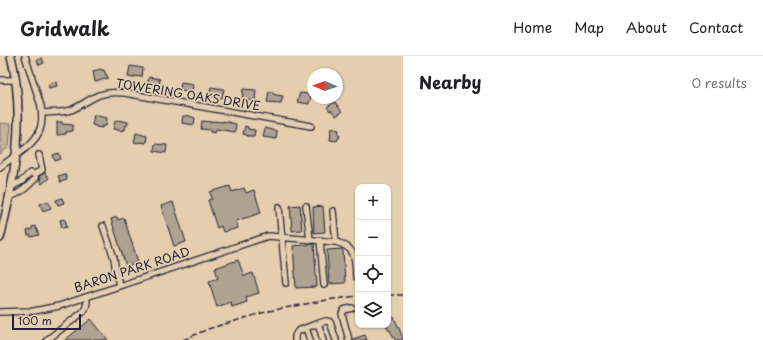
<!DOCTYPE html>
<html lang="en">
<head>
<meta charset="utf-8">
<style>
  body { margin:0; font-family:"Playpen Sans",sans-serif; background:#f2f2f2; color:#202124 }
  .controls { position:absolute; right:12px; bottom:12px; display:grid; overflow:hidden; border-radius:8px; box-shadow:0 1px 3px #0004 }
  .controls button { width:36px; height:36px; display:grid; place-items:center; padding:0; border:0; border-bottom:1px solid #e0e0e0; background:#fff; color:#202124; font:20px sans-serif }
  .compass { position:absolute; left:307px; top:12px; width:36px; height:36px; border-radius:50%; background:#fff; box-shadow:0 1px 3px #0004; rotate:272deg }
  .scale { position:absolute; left:12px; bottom:10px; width:69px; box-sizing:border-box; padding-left:4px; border:2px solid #22223b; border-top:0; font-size:11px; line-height:14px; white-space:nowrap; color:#22223b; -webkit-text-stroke:3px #e4ceae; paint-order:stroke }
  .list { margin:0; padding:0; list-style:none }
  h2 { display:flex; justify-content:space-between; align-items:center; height:52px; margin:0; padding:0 16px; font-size:17px }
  h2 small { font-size:13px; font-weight:400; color:#757577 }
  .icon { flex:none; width:22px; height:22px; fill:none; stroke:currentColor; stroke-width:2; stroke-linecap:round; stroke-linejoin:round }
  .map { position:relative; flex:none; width:403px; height:284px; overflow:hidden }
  header { display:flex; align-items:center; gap:24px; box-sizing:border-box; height:56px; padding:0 20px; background:#fff; border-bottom:1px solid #e0e0e0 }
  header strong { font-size:19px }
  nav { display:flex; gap:22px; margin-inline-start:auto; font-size:14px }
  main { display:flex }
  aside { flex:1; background:#fff }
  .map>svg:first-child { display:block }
  .green { fill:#c5b29b; stroke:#746a6b }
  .building { fill:#b1a190; stroke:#22223b }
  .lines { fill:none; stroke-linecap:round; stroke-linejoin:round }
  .minor-casing { stroke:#22223b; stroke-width:8 }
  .major-casing { stroke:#22223b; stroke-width:10 }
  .minor { stroke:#e4ceae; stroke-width:5.5 }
  .major { stroke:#e4ceae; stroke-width:7 }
  .rail { stroke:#22223b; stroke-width:1.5; stroke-dasharray:6 3; stroke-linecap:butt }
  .labels { text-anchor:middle; stroke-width:3.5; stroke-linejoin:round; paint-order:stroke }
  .street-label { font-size:12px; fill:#22223b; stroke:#e4ceae }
</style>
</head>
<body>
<header>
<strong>Gridwalk</strong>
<nav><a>Home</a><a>Map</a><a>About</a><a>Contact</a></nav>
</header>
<main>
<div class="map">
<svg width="403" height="284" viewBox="0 0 403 284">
  <rect width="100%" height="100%" fill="#e4ceae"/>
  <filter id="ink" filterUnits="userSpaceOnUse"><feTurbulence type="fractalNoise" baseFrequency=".025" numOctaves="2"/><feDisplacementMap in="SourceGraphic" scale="8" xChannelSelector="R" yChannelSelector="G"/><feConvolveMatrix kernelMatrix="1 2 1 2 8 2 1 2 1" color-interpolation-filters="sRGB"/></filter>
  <g filter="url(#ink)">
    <!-- green -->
    <path class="green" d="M0 67 11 68 9 91 0 98Z"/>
    <!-- building -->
    <g class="building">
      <path d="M42 2 44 7 39 9 37 4Z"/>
      <path d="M130 10 143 12 142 21 134 20V22L128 21Z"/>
      <path d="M101 13V14H104L106 19H107L108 22 95 26 93 15Z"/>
      <path d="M149 21 160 23 159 30 147 29Z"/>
      <path d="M54 26V27L56 26 57 30 49 32 48 29Z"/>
      <path d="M181 26 193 28 192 37 188 36V35L180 34Z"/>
      <path d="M211 31 224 33 222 42 209 40Z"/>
      <path d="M243 33 256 34 255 45 247 44V45H242Z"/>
      <path d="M269 36H273V38L276 39 283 40 281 47 267 46Z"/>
      <path d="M300 37 308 38V40H311L309 48 297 46Z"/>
      <path d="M335 46 342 56 336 60 331 54 330 55 327 51Z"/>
      <path d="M94 59 107 62 106 70H102V72L96 71V70L92 69Z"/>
      <path d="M187 59 195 62 194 69 182 67 183 60H186Z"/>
      <path d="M117 64 128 66V69H126L125 74 123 73 122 75 113 73 115 65Z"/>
      <path d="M202 65 211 66 212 65 223 66V65L236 68 235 76 216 73 215 77 210 76V74L201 73Z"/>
      <path d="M57 66H62V68L73 69V75L66 76V78L57 79Z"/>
      <path d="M245 70 248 71V73L255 74 254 80H247V79L243 78Z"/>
      <path d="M265 72 277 75 276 83 263 81Z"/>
      <path d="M331 72 339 74 338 78 340 79 339 82H338L337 85 330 84 331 77H330Z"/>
      <path d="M136 77 147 80 146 87 139 86V87L134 86Z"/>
      <path d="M155 88 167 89 166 97 154 95Z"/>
      <path d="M59 97 61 103 55 105 53 99Z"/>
      <path d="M45 117 49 122 42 128 39 124 41 123 39 120Z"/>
      <path d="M65 118 67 124 60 126 58 120Z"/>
      <path d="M230 130 232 136 244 132 246 137 254 134 261 157 236 165 238 172 223 176 221 170 217 172 208 144 212 143 210 136Z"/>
      <path d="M62 142 64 147 58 149 56 144Z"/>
      <path d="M48 145 51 152 43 155 40 148Z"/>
      <path d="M173 146 186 186 174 190 161 150Z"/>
      <path d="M300 149 302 174 292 175 290 150Z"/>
      <path d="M323 150 325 176 314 177 313 151Z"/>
      <path d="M117 161 118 164 124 162 138 206 126 210 111 163Z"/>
      <path d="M65 163 67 171 62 172 60 164Z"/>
      <path d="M35 170 39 179 31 181 30 179 28 180 27 175 32 173V171Z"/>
      <path d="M314 188 317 231 296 232 293 190Z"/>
      <path d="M342 193 343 194 345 227 329 228 327 194Z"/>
      <path d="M238 204 244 220 253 217 259 237 246 241 247 246 232 251 231 246 217 251 209 225 218 222 215 212Z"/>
      <path d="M394 261 403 282V284H395L390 274 389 275 386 269H388V264Z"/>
      <path d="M91 263 108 284H65Z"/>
      <path d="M365 279 367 284H353V283Z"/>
    </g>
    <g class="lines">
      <defs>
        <g id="minor">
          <path d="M0 24H15"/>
          <path d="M42 57C51 56 62 57 71 54 81 50 89 43 99 39 108 36 116 36 125 37L311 70"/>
          <path d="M0 111C12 102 31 91 38 78 43 69 42 59 41 50L25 0"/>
          <path d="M35 118 42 114 39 99"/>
          <path d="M9 141C20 138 27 131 35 123V118L30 117 22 125 11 131"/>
          <path d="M306 150 310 184"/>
          <path d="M279 151 286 227"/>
          <path d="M333 155 336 186"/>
          <path d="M103 170 114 202 116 216 119 229"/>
          <path d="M320 184 324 229"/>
          <path d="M0 256 34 255 59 250 185 208 268 180 336 186C357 192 355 203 356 221"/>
          <path d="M316 268 326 265 330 266 336 284"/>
          <path d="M306 272 310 284"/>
          <path d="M47 284 83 256C87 251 88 247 86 241"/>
          <path d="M295 284V280L298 275 316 268 319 270 323 284"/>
          <path d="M349 284 342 258 344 254 352 252"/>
        </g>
        <path id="major" d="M0 182C15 122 26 61 11 0"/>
      </defs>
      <!-- minor casing -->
      <use href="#minor" class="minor-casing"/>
      <!-- major casing -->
      <use href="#major" class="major-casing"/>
      <!-- minor -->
      <use href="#minor" class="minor"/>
      <!-- major -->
      <use href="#major" class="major"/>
      <!-- rail -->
      <g class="rail">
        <path d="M388 239H403"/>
        <path d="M183 284 208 273 269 255 327 244 358 240"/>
      </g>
    </g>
  </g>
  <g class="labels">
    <!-- street labels -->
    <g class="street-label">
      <text transform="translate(188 39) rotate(9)" y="4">TOWERING OAKS DRIVE</text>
      <text transform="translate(132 214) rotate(-18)" y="4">BARON PARK ROAD</text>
    </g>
  </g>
</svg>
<div class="controls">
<button>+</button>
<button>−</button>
<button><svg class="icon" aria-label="locate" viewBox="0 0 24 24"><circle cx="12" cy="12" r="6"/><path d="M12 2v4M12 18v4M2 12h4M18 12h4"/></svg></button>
<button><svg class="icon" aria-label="layers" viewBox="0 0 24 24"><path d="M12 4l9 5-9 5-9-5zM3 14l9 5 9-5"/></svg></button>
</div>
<svg class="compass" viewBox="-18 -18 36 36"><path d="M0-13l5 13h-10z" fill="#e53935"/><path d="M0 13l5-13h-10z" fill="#757577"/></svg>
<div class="scale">100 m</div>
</div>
<aside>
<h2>Nearby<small>0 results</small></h2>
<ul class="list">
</ul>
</aside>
</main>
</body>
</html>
